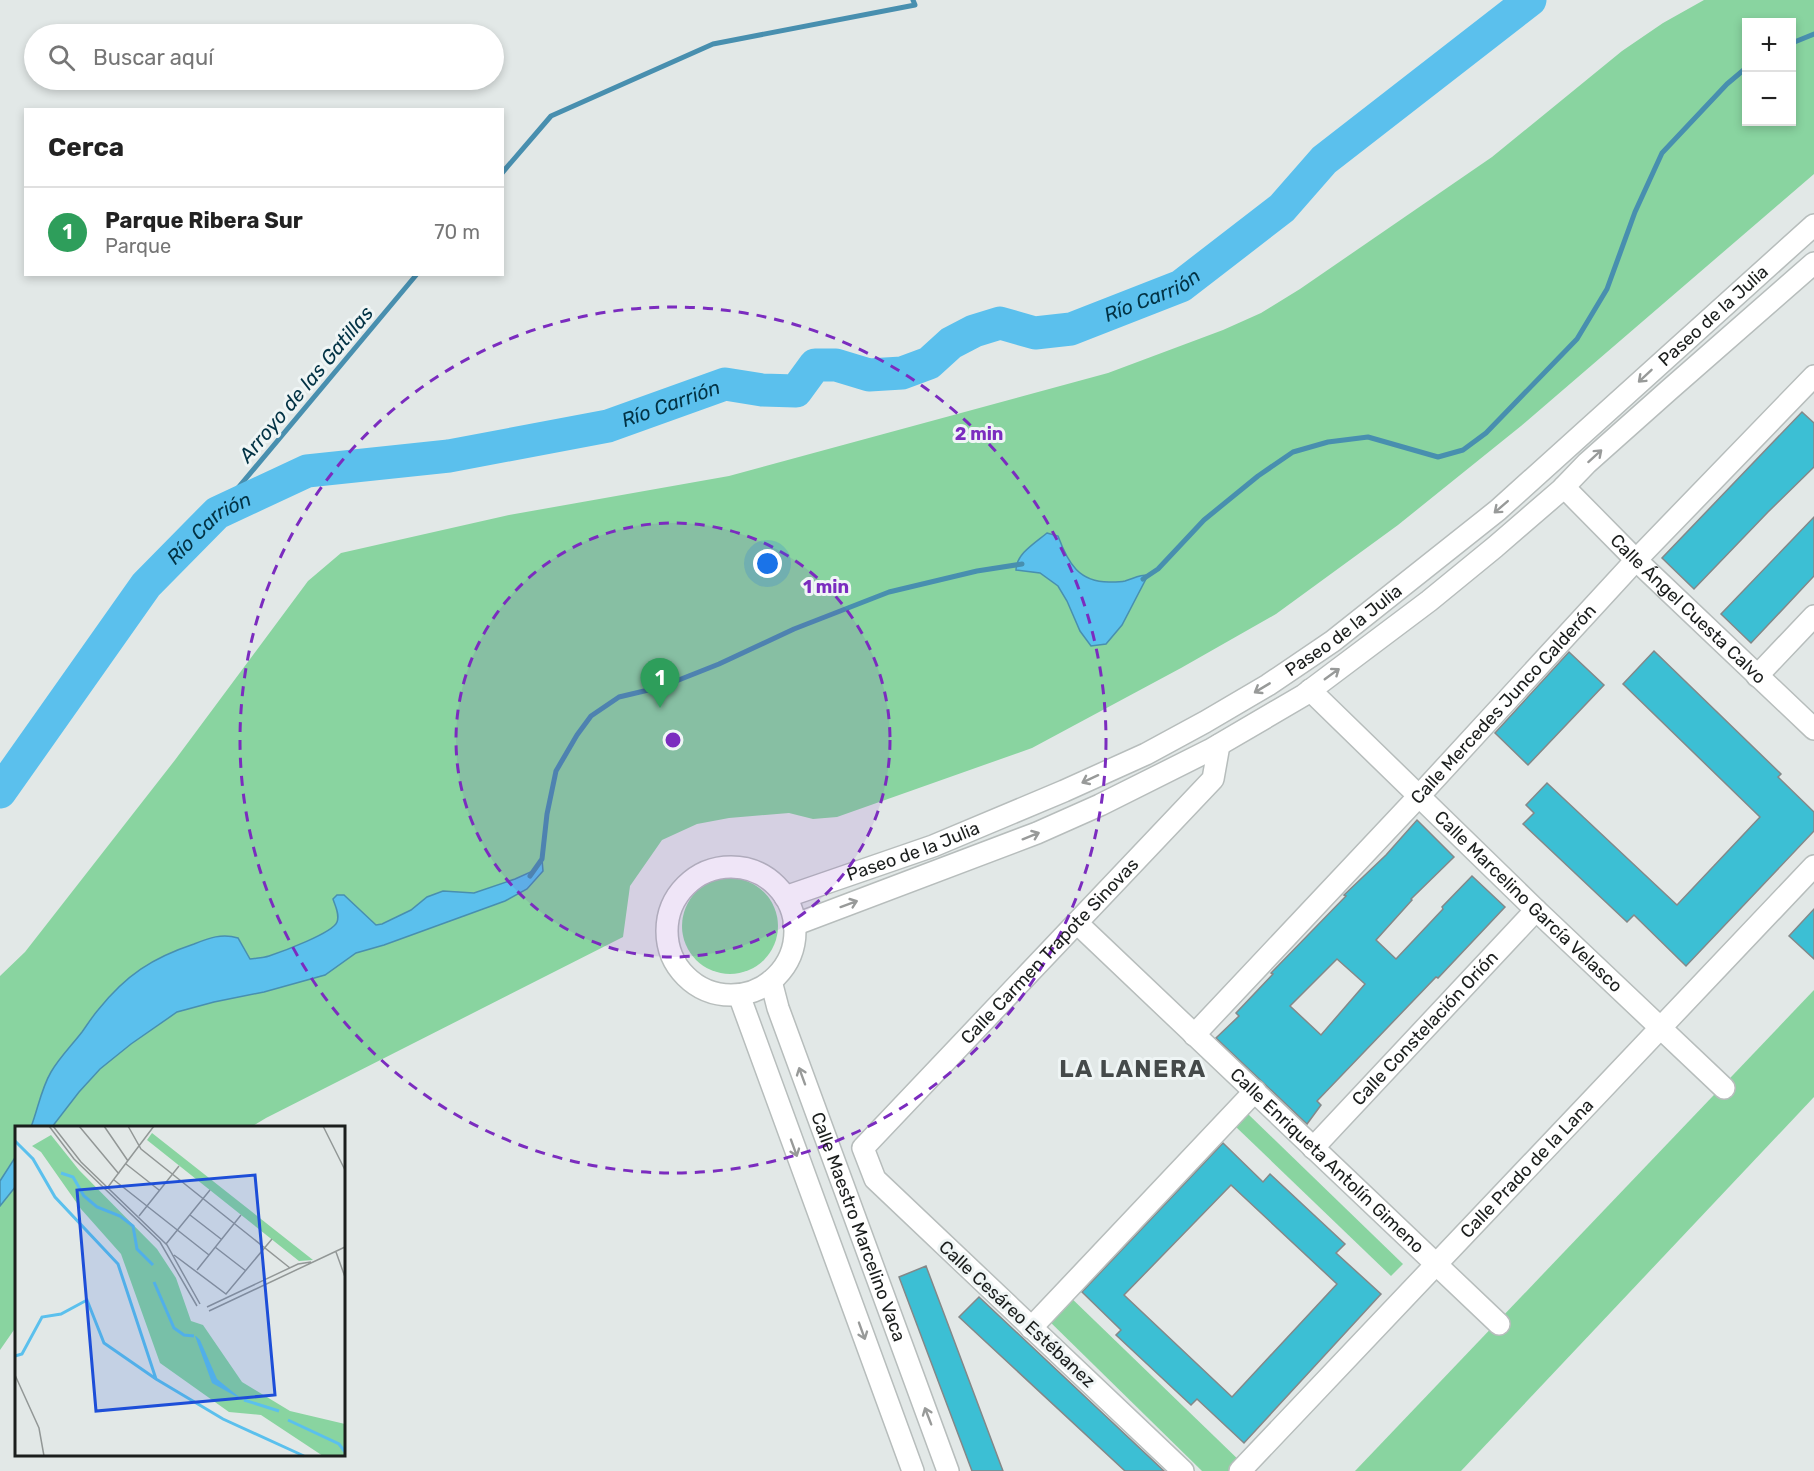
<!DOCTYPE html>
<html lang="es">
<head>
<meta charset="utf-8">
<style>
  body { margin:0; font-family:Rubik,sans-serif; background:#f6f6f6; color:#222 }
  .controls { position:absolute; right:18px; top:18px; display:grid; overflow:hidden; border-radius:0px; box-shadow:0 3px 9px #0003 }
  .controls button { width:54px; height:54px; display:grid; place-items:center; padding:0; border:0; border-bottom:2px solid #e0e0e0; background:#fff; color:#222; font:30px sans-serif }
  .you { position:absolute; left:768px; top:564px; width:21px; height:21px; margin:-15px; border:4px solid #fff; border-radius:50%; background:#1a73e8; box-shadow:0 0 0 9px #1a73e833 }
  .badge { display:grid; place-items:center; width:39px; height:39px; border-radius:50%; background:#6850c9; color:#fff; font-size:20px; font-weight:700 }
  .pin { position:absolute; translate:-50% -50px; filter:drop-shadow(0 2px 3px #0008) }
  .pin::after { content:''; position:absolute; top:32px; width:21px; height:18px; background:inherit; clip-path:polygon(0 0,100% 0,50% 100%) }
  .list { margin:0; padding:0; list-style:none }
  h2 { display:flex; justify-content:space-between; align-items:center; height:78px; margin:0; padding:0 24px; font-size:26px }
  h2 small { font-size:20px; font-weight:400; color:#767676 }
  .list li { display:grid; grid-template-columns:39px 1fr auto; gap:18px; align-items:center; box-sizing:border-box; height:90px; padding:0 24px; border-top:2px solid #e0e0e0 }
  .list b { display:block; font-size:22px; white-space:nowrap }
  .list p { margin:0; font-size:20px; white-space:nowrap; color:#767676 }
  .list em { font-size:20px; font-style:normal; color:#767676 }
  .icon { flex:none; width:33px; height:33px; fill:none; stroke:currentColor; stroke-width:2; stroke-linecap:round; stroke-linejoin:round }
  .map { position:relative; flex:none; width:1814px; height:1471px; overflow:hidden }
  .search { position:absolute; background:#fff; box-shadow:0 3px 9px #0003; left:24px; top:24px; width:480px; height:66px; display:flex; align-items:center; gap:15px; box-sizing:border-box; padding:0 21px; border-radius:33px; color:#767676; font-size:22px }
  .panel { position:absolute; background:#fff; box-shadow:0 3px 9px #0003; left:24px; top:108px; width:480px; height:168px; border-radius:0px }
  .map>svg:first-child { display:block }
  .green { fill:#89d4a0; fill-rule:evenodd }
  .water { fill:#5bc0ed; stroke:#488faf; stroke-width:1.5 }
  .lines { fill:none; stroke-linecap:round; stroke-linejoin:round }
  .stream { stroke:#488faf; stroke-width:5 }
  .river { stroke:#5bc0ed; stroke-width:33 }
  .building { fill:#3cbfd4; stroke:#838889; stroke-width:1.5; fill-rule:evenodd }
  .street-casing { stroke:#b7bdbc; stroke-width:24 }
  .street { stroke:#fff; stroke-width:21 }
  .oneway { stroke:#989a99 }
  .ring { fill:none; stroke:#7b2cbf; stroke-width:3; stroke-dasharray:10 8 }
  .labels { text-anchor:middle; stroke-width:6; stroke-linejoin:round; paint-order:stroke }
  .street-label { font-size:18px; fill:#1b1e1d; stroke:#eff5f5 }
  .water-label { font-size:20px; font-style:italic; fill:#023244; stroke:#eff5f5 }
  .district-label { font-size:24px; font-weight:bold; letter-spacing:1.5px; fill:#454a4a; stroke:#eff5f5 }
  .inset-river { fill:none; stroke:#5bc0ed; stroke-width:3 }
  .inset-road { fill:none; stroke:#929796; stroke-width:1.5 }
  .view { fill:#1d4ed8; fill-opacity:0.15; stroke:#1d4ed8; stroke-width:3 }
  .inset-edge { fill:none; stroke:#1b1e1d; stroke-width:3 }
  .centre { fill:#7b2cbf; stroke:#eff5f5; stroke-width:3 }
  .ring-label { font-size:18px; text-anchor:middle; font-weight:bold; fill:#7b2cbf; stroke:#eff5f5; stroke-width:6; stroke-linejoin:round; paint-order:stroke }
</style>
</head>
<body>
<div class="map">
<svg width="1814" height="1471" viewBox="0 0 1814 1471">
  <rect width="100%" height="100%" fill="#e2e8e7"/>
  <!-- green -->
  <g class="green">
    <path d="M1704 0H1814V174L1521 426 1398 525 1276 614 1181 668 1032 748 837 817 813 819 789 813 729 818 697 824 662 840 630 886 623 937 266 1118 251 1127 16 1128V1327L0 1350V976L25 952 175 760 308 581 341 553 509 515 729 476 1108 373 1223 330 1261 313 1300 289 1492 157 1622 51 1663 23ZM1746 22H1792V122H1746Z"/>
    <circle cx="730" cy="926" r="48"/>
    <path d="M1814 990V1097L1461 1471H1355Z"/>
    <path d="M1248 1114 1403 1264 1391 1276 1236 1127Z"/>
    <path d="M1065 1292 1245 1466 1240 1471H1202L1043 1315Z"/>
  </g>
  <!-- water -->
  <g class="water">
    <path d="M1047 533 1058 536C1068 563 1079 583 1111 582 1116 582 1121 582 1125 581 1135 578 1138 575 1148 575L1122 625 1106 644 1091 646 1080 631 1067 601 1058 586 1040 573 1016 570C1016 554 1035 543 1047 533Z"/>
    <path d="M542 859 543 871 527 889 505 901 384 945 356 953 325 975 264 992 214 1002 177 1012 131 1044 100 1069 79 1092 52 1127H31C38 1109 41 1089 51 1072 59 1058 72 1045 82 1032 87 1025 92 1017 98 1010 126 975 152 958 194 944 209 938 222 933 238 938L250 959C256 958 263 958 269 956 281 952 333 933 337 922 340 914 335 906 333 899L337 895H344L376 925 382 924 411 910 427 897 443 891 474 893 515 879 533 871Z"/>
    <path d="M16 1156V1186L0 1206V1181Z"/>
  </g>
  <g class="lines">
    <!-- stream -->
    <g class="stream">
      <path d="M1792 43 1814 34"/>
      <path d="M502 173 551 116 713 44 915 5 913 0"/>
      <path d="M217 513 417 274"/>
      <path d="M1143 579 1158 569 1204 520 1258 476 1293 452 1328 442 1368 437 1438 457 1463 450 1486 433 1577 339 1607 289 1635 212 1662 153 1727 84 1746 68"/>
      <path d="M530 876 542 859 547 814 556 771 577 735 591 716 619 697 661 687 719 664 794 629 889 592 977 571 1022 564"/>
    </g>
    <!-- river -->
    <path class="river" id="s1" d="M0 792 146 585 217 513 307 471 449 456 608 426 725 384 762 390 796 391 815 365H836L869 375 902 373 929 363 951 343 974 331 1000 323 1035 333 1071 329 1181 286 1282 208 1324 160 1530 0"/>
  </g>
  <!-- building -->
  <g class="building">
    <path d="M1802 412 1814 423V467L1768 512 1694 589 1662 558Z"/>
    <path d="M1814 517V576L1751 643 1721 614Z"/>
    <path d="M1654 651 1781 774 1778 777 1814 812V831L1686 966 1634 915 1627 922 1523 824 1534 813 1526 805 1547 783 1677 905 1760 817 1623 684Z"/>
    <path d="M1569 652 1604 685 1528 765 1495 733Z"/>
    <path d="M1417 820 1454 857 1411 899 1412 900 1376 940 1396 959 1443 909 1442 907 1472 876 1505 907 1438 978 1436 977 1317 1101 1321 1105 1307 1124 1216 1038 1239 1016 1236 1013 1273 974 1271 973 1346 896 1344 895 1386 855ZM1337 959 1365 984 1321 1035 1290 1006Z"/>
    <path d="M1814 909V959L1789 936Z"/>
    <path d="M1223 1143 1263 1182 1270 1174 1345 1244 1336 1253 1381 1294 1244 1443 1197 1399 1191 1405 1116 1335 1121 1330 1082 1292ZM1231 1185 1337 1284 1232 1397 1124 1295Z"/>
    <path d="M926 1266 949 1327 1003 1471H972L899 1277Z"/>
    <path d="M979 1297 1164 1471H1125L959 1317Z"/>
  </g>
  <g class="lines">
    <defs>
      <g id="street">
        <path id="s2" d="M1564 487 1636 560 1814 729"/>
        <path d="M1757 676 1814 616"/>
        <path id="s3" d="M1310 690 1536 910 1724 1088"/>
        <circle cx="731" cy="931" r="64"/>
        <path id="s4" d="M785 897 933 846 1064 791 1146 754 1205 722 1268 685 1333 641 1498 510 1814 225"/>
        <path id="s5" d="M1077 923 1499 1324"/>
        <path d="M794 925 1037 833 1100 805 1210 750 1304 695 1429 601 1495 547 1561 490 1587 463 1669 390 1814 263"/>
        <path id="s6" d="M771 981 778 1008 948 1471"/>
        <path d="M739 995 913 1471"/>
        <path id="s7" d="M1194 1035 1419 796 1636 560 1814 376"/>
        <path id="s8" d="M1313 1148 1536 910"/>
        <path d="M1031 1328 1255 1091"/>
        <path id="s9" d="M1183 1471 875 1179 863 1148 1213 779 1219 745"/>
        <path id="s10" d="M1240 1471 1814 866"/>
      </g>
    </defs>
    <!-- street casing -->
    <use href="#street" class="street-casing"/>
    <!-- street -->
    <use href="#street" class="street"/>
  </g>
  <!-- one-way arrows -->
  <defs><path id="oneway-shaft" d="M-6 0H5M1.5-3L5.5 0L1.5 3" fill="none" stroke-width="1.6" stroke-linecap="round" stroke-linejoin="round" transform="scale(1.5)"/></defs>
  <g class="oneway">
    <use href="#oneway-shaft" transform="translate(1645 376) rotate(137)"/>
    <use href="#oneway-shaft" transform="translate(1595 456) rotate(-42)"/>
    <use href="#oneway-shaft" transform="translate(1501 507) rotate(139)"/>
    <use href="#oneway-shaft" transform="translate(1332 674) rotate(-36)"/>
    <use href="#oneway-shaft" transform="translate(1262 688) rotate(149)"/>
    <use href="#oneway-shaft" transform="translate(1090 779) rotate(155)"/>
    <use href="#oneway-shaft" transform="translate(1031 836) rotate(-22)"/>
    <use href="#oneway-shaft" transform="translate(849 904) rotate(-20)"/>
    <use href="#oneway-shaft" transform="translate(802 1076) rotate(-110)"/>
    <use href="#oneway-shaft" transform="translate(794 1148) rotate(70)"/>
    <use href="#oneway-shaft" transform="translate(862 1331) rotate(70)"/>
    <use href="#oneway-shaft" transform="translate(928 1416) rotate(-111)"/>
  </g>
  <!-- distance rings -->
  <circle cx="673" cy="740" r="217" fill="#7b2cbf" fill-opacity=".12"/>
  <g class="ring">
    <circle cx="673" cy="740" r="217"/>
    <circle cx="673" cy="740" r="433"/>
  </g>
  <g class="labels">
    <!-- street labels -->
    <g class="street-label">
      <text dy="6" stroke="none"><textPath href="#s4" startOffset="1108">Paseo de la Julia</textPath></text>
      <text dy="6" stroke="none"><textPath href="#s2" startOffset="174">Calle Ángel Cuesta Calvo</textPath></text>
      <text dy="6" stroke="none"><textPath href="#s4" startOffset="622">Paseo de la Julia</textPath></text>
      <text dy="6" stroke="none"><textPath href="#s7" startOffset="453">Calle Mercedes Junco Calderón</textPath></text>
      <text dy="6" stroke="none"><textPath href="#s4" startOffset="136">Paseo de la Julia</textPath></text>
      <text dy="6" stroke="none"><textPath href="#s3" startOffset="304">Calle Marcelino García Velasco</textPath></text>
      <text dy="6" stroke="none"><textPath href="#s9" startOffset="729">Calle Carmen Trapote Sinovas</textPath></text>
      <text dy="6" stroke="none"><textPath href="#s8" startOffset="164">Calle Constelación Orión</textPath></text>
      <text dy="6" stroke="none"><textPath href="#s5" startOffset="345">Calle Enriqueta Antolín Gimeno</textPath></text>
      <text dy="6" stroke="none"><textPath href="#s10" startOffset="417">Calle Prado de la Lana</textPath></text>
      <text dy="6" stroke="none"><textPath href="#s6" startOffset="261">Calle Maestro Marcelino Vaca</textPath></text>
      <text transform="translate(1017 1314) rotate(43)" y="6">Calle Cesáreo Estébanez</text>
    </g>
    <!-- water labels -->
    <g class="water-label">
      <text dy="7" stroke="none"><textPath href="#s1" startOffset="1347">Río Carrión</textPath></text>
      <text transform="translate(306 384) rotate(-50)" y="7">Arroyo de las Gatillas</text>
      <text dy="7" stroke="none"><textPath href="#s1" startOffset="825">Río Carrión</textPath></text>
      <text dy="7" stroke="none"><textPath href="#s1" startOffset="339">Río Carrión</textPath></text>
    </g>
    <!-- district labels -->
    <g class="district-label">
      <text x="1133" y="1077">LA LANERA</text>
    </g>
  </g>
  <!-- overview -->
  <g transform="translate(15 1126)">
    <rect width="330" height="330" fill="#e2e8e7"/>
    <path d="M137 7 298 134 284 135 132 14ZM36 9 64 44 142 123 161 152 176 195 188 199 227 256 275 285 330 298V330H308L246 289 214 286 145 237 106 128 66 83 26 26 17 20Z" fill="#89d4a0"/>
    <path d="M180 210H181L185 214 202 253 229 275 197 257Z" fill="#5bc0ed"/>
    <path class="inset-river" d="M0 15 18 33 40 71 103 138 141 253 208 293 289 330M46 47 58 51 69 70 82 81 105 90 118 100 122 123 138 139M139 156 159 202 169 209 179 210M0 230 7 228 27 191 46 188 72 174 89 217 141 253M229 274 264 285M273 294 324 318 330 326"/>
    <path class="inset-road" d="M34 0 59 33 145 116 182 180M38 0 66 36 152 119 185 178M64 0 104 48M89 0 113 35M113 0 126 23 275 142M308 0 330 44M111 38 144 64M99 54 194 129M93 61 139 0M175 89 206 113M124 90 164 40M151 118 195 64M200 121 231 145M321 126 330 151M159 129 211 168 257 113M182 144 226 89M192 181 283 138 296 136M194 185 330 121M0 249 24 302 29 330"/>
    <path class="view" d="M240 49 260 269 81 285 62 64Z"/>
    <rect width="330" height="330" class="inset-edge"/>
  </g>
  <circle cx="673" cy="740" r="9" class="centre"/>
  <g class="ring-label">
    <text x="979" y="440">2 min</text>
    <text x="826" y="593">1 min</text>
  </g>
</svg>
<div class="controls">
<button>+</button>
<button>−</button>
</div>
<div class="you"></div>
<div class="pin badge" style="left:660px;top:708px;background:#2e9e5b">1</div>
<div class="search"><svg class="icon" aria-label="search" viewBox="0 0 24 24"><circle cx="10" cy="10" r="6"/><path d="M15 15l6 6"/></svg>Buscar aquí</div>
<section class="panel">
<h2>Cerca<small></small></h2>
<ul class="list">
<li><span class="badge" style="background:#2e9e5b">1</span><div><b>Parque Ribera Sur</b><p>Parque</p></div><em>70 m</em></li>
</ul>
</section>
</div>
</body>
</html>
